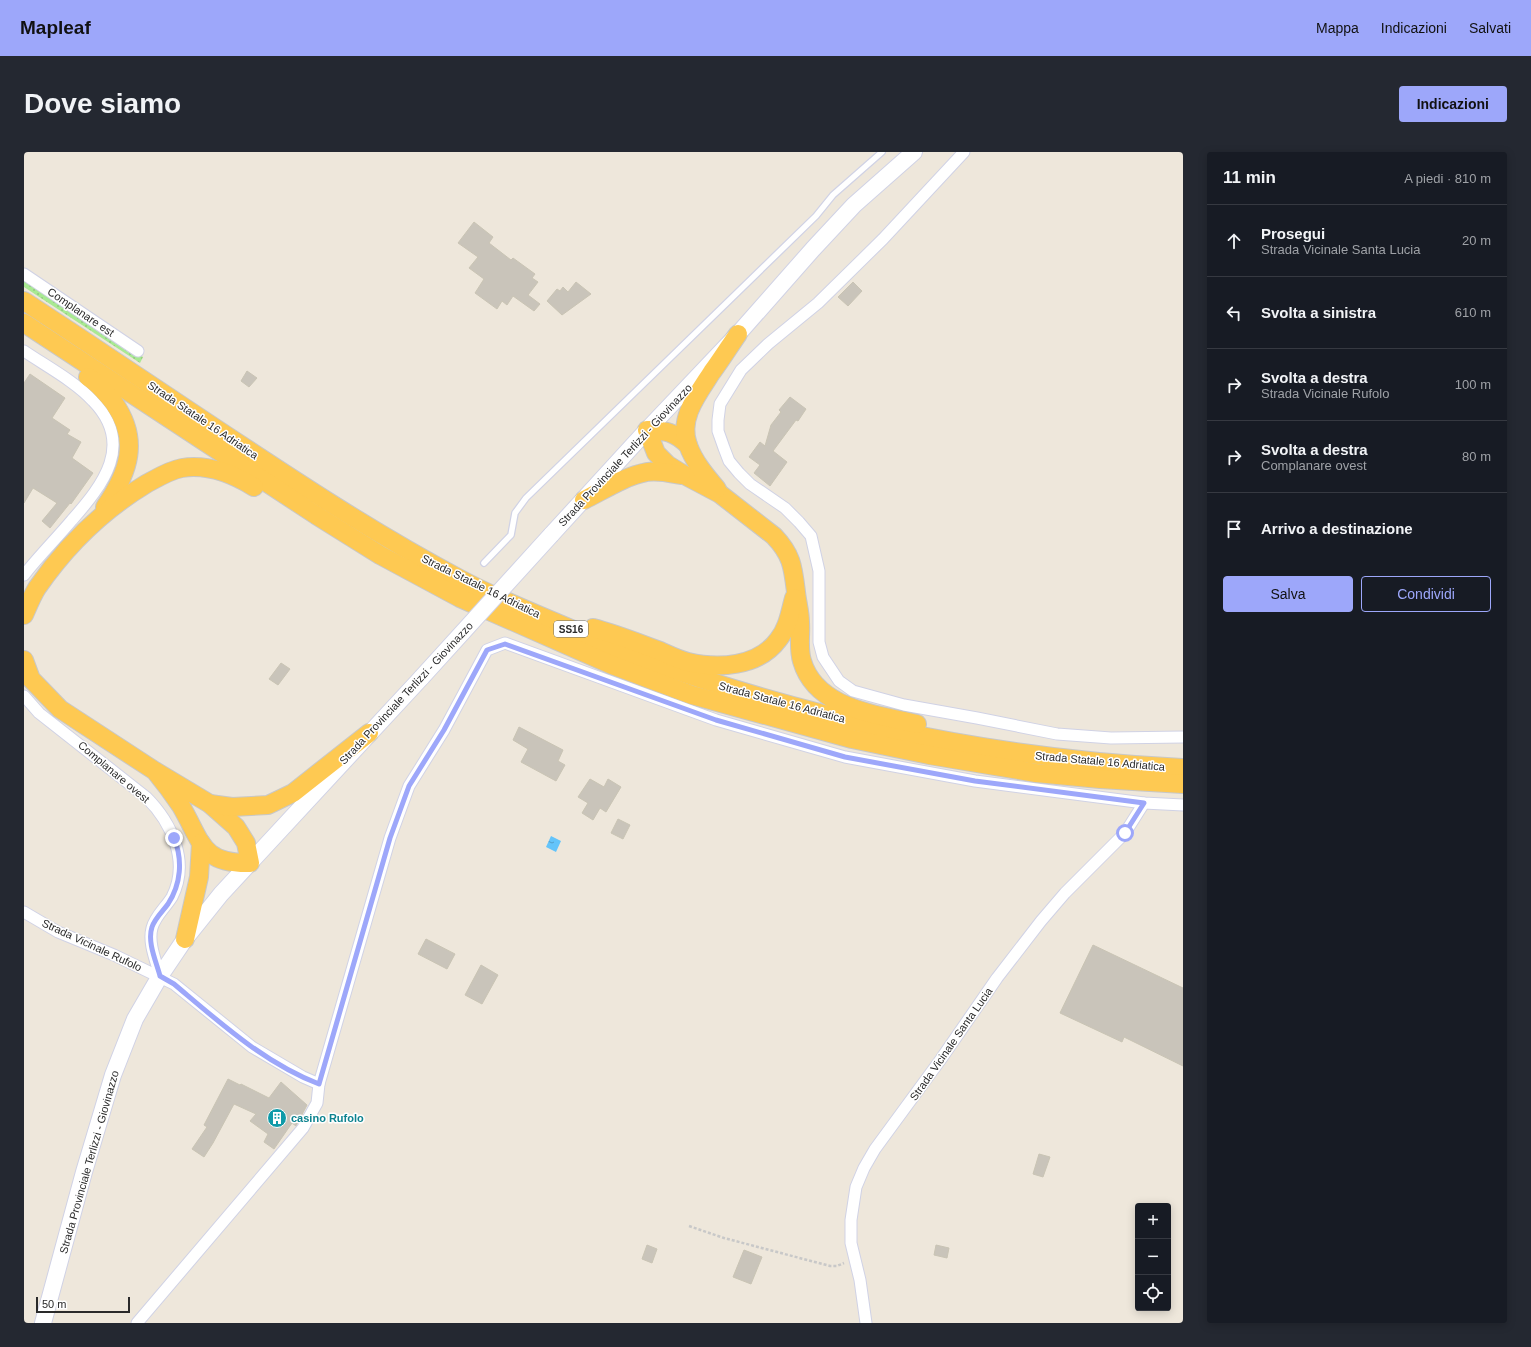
<!DOCTYPE html>
<html lang="it">
<head>
<meta charset="utf-8">
<style>
  body { margin:0; font-family:Helvetica,sans-serif; background:#242831; color:#f1f3f6 }
  .controls { position:absolute; right:12px; bottom:12px; display:grid; overflow:hidden; border-radius:4px; box-shadow:0 2px 10px #0003 }
  .controls button { width:36px; height:36px; display:grid; place-items:center; padding:0; border:0; border-bottom:1px solid #363941; background:#171b24; color:#f1f3f6; font:20px sans-serif }
  .scale { position:absolute; left:12px; bottom:10px; width:94px; box-sizing:border-box; padding-left:4px; border:2px solid #2a2a2a; border-top:0; font-size:11px; line-height:14px; white-space:nowrap; color:#2a2a2a; -webkit-text-stroke:3px #fff; paint-order:stroke }
  .stop { position:absolute; width:12px; height:12px; margin:-9px; border:3px solid #9da7fa; border-radius:50%; background:#fff }
  .stop.end { background:#9da7fa; border-color:#fff; box-shadow:0 1px 4px #0008 }
  .list { margin:0; padding:0; list-style:none }
  h2 { display:flex; justify-content:space-between; align-items:center; height:52px; margin:0; padding:0 16px; font-size:17px }
  h2 small { font-size:13px; font-weight:400; color:#9ea1a6 }
  .list li { display:grid; grid-template-columns:26px 1fr auto; gap:12px; align-items:center; box-sizing:border-box; height:72px; padding:0 16px; border-top:1px solid #363941 }
  .list b { display:block; font-size:15px; white-space:nowrap }
  .list p { margin:0; font-size:13px; white-space:nowrap; color:#9ea1a6 }
  .list em { font-size:13px; font-style:normal; color:#9ea1a6 }
  .actions { display:flex; gap:8px; padding:12px 16px }
  .actions a { flex:1; padding:9px 0; border:1px solid #9da7fa; border-radius:4px; text-align:center; font-size:14px; color:#9da7fa }
  .actions .main { background:#9da7fa; color:#111 }
  .icon { flex:none; width:22px; height:22px; fill:none; stroke:currentColor; stroke-width:2; stroke-linecap:round; stroke-linejoin:round }
  .map { position:relative; flex:none; width:1159px; height:1171px; overflow:hidden; border-radius:4px }
  header { display:flex; align-items:center; gap:24px; box-sizing:border-box; height:56px; padding:0 20px; background:#9da7fa; color:#111 }
  header strong { font-size:19px }
  nav { display:flex; gap:22px; margin-inline-start:auto; font-size:14px }
  .intro { display:flex; align-items:center; justify-content:space-between; box-sizing:border-box; height:96px; padding:0 24px }
  h1 { margin:0; font-size:28px }
  .button { padding:10px 18px; border-radius:4px; background:#9da7fa; color:#111; font-size:14px; font-weight:700 }
  main { display:flex; gap:24px; padding:0 24px }
  aside { flex:1; background:#171b24; border-radius:4px; box-shadow:0 2px 10px #0003 }
  .map>svg:first-child { display:block }
  .grass { fill:url(#grass-dots) }
  .water { fill:url(#water-ripples) }
  .building { fill:#c9c4ba; stroke:#c9c4b4 }
  .lines { fill:none; stroke-linecap:round; stroke-linejoin:round }
  .service-casing { stroke:#d0d2e5; stroke-width:8 }
  .minor-casing { stroke:#d0d2e5; stroke-width:13 }
  .secondary-casing { stroke:#d0d2e5; stroke-width:18 }
  .trunk-casing { stroke:#c8c8c8; stroke-width:20 }
  .path { stroke:#c8c8c8; stroke-width:2.5; stroke-dasharray:3 2; stroke-linecap:butt }
  .service { stroke:#fff; stroke-width:5.5 }
  .minor { stroke:#fff; stroke-width:11 }
  .secondary { stroke:#fff; stroke-width:16 }
  .trunk { stroke:#fec952; stroke-width:18 }
  .secondary-bridge-casing { stroke:#d0d2e5; stroke-width:18; stroke-linecap:butt }
  .secondary-bridge { stroke:#fff; stroke-width:16 }
  .route { stroke:#9da7fa; stroke-width:5 }
  .labels { text-anchor:middle; stroke-width:3; stroke-linejoin:round; paint-order:stroke }
  .shield { fill:#fff; stroke:#6a6a6a; stroke-width:1 }
  .shield-label { font-size:10px; font-weight:bold; fill:#2a2a2a }
  .street-label { font-size:11px; fill:#2a2a2a; stroke:#fff }
  .culture-label { font-size:11px; font-weight:bold; fill:#0d838f; stroke:#fff; text-anchor:start }
</style>
</head>
<body>
<header>
<strong>Mapleaf</strong>
<nav><a>Mappa</a><a>Indicazioni</a><a>Salvati</a></nav>
</header>
<div class="intro"><h1>Dove siamo</h1><a class="button">Indicazioni</a></div>
<main>
<div class="map">
<svg width="1159" height="1171" viewBox="0 0 1159 1171">
  <defs>
    <pattern id="grass-dots" width="8" height="8" patternUnits="userSpaceOnUse"><rect width="8" height="8" fill="#a8e992"/><path d="M2 2h.1M6 6h.1" fill="none" stroke="#91c87e" stroke-width="1.8" stroke-linecap="round"/></pattern>
    <pattern id="water-ripples" width="26" height="14" patternUnits="userSpaceOnUse"><rect width="26" height="14" fill="#64c4fa"/><path d="M2 4q2-2 4 0t4 0M15 11q2-2 4 0t4 0" fill="none" stroke="#539fcb"/></pattern>
  </defs>
  <rect width="100%" height="100%" fill="#eee7db"/>
  <!-- grass -->
  <path class="grass" d="M0 126 119 205 116 211 0 135Z"/>
  <!-- water -->
  <path class="water" d="M527 684 537 689 532 700 522 695Z"/>
  <!-- building -->
  <g class="building">
    <path d="M450 70 469 85 465 91 487 108 489 106 511 122 508 126 514 130 504 143 516 152 510 159 489 144 483 153 478 149 473 157 451 141 460 127 445 116 454 105 434 91Z"/>
    <path d="M552 130 567 142 538 163 523 149 533 137 536 139 539 135 544 140Z"/>
    <path d="M829 130 838 139 824 154 814 145Z"/>
    <path d="M223 219 233 226 225 235 217 229Z"/>
    <path d="M6 222 41 246 28 266 46 278 43 282 57 290 48 306 69 321 47 352 46 351 26 376 18 369 33 351 9 336 0 351V231Z"/>
    <path d="M766 245 782 257 774 269 772 268 749 299 763 310 746 334 730 321 736 313 725 305 736 290 741 294 747 273 757 260 755 258Z"/>
    <path d="M257 511 266 517 254 533 245 527Z"/>
    <path d="M495 575 539 598 534 609 541 613 532 629 497 610 504 597 489 588Z"/>
    <path d="M566 627 580 635 584 627 597 635 582 660 576 656 569 668 558 661 564 651 554 645Z"/>
    <path d="M594 667 606 673 599 687 587 681Z"/>
    <path d="M402 787 431 802 423 817 394 802Z"/>
    <path d="M1069 793 1159 836V914L1100 885 1098 890 1036 861Z"/>
    <path d="M457 813 474 823 458 852 441 843Z"/>
    <path d="M204 927 216 933 217 932 245 946 257 930 283 953 272 974 268 971 250 997 240 990 244 982 226 969 232 962 210 952 189 991 180 1005 168 997 183 975 180 973Z"/>
    <path d="M1015 1002 1026 1005 1019 1025 1009 1022Z"/>
    <path d="M623 1093 633 1097 628 1111 618 1107Z"/>
    <path d="M912 1093 925 1096 923 1106 910 1103Z"/>
    <path d="M720 1098 738 1105 727 1132 709 1125Z"/>
  </g>
  <g class="lines">
    <defs>
      <path id="service" d="M460 411 487 383 491 361 502 346 792 64 809 43 858 0"/>
      <g id="minor">
        <path d="M940 0 859 87 794 151 744 192 717 218 696 252 694 268V279L700 296 705 309 715 321 726 332 761 356 775 370 787 384 795 419V490L799 505 815 529 829 539 880 553 953 566 1033 582 1087 586 1159 585"/>
        <path d="M0 122 114 199"/>
        <path d="M0 199C22 214 52 230 69 249 111 292 79 333 48 368 32 387 15 404 0 423"/>
        <path d="M0 544 15 561 122 645C148 671 166 710 148 745 142 755 131 764 128 776 124 791 132 809 136 824"/>
        <path d="M0 760 34 780 90 803 150 832 228 895 279 925 295 932"/>
        <path d="M113 1171 279 976 293 951 295 932 366 686 385 634 420 578 463 498 481 491 692 568 821 605 951 629 1120 651 1159 653"/>
        <path d="M842 1171 836 1128 827 1091V1068L832 1035 840 1016 851 997 917 907 973 826 1017 769 1041 741 1101 681 1120 651"/>
      </g>
      <g id="secondary">
        <path d="M527 383 623 278 714 182 789 97 830 53 890 0"/>
        <path d="M19 1171 60 1020 89 923 111 867 136 824 161 787 197 742 398 525"/>
      </g>
      <g id="trunk">
        <path d="M0 149C64 191 128 234 191 276 271 329 351 382 436 427 469 445 505 459 540 474 564 484 587 496 611 504 787 568 972 607 1159 616"/>
        <path d="M0 171 292 363 356 403 436 446 588 513 668 543 828 587 905 603 1012 621 1076 627 1159 632"/>
        <path d="M64 225C75 232 82 241 90 251 116 288 105 320 81 355"/>
        <path d="M664 293C649 279 642 279 623 278L632 301 644 313 662 324 696 342 750 384C768 403 769 415 772 440 773 450 776 460 776 470 777 483 774 496 778 509 792 557 852 562 893 572"/>
        <path d="M693 337C682 324 670 310 664 293 654 266 674 242 688 220 697 208 705 195 714 182"/>
        <path d="M560 348C580 338 601 324 623 320 634 318 646 321 657 323"/>
        <path d="M0 463C4 454 8 444 13 436 42 394 79 358 122 332 133 326 146 318 158 316 184 312 209 322 230 335"/>
        <path d="M569 476C592 482 614 491 636 499 645 503 655 508 664 510 694 517 734 515 754 488 764 476 766 460 770 446"/>
        <path d="M0 508 7 527 36 557 131 619 186 652 212 675 222 691 226 711C177 712 178 690 157 654 149 642 140 630 131 619"/>
        <path d="M186 652 208 655 244 653 269 641 345 581"/>
        <path d="M161 787 175 725 177 691"/>
      </g>
    </defs>
    <!-- service casing -->
    <use href="#service" class="service-casing"/>
    <!-- minor casing -->
    <use href="#minor" class="minor-casing"/>
    <!-- secondary casing -->
    <use href="#secondary" class="secondary-casing"/>
    <!-- trunk casing -->
    <use href="#trunk" class="trunk-casing"/>
    <!-- path -->
    <path class="path" d="M665 1074 700 1086 806 1114H813L820 1111"/>
    <!-- service -->
    <use href="#service" class="service"/>
    <!-- minor -->
    <use href="#minor" class="minor"/>
    <!-- secondary -->
    <use href="#secondary" class="secondary"/>
    <!-- trunk -->
    <use href="#trunk" class="trunk"/>
    <defs>
      <path id="secondary-bridge" d="M398 525 527 383"/>
    </defs>
    <!-- secondary-bridge casing -->
    <use href="#secondary-bridge" class="secondary-bridge-casing"/>
    <!-- secondary-bridge -->
    <use href="#secondary-bridge" class="secondary-bridge"/>
  </g>
  <g class="lines">
    <!-- route -->
    <path class="route" d="M150 686C159 708 157 732 144 752 139 759 131 766 128 775 123 790 132 809 136 824L150 832C194 869 240 911 295 932L366 686 385 634 420 578 463 498 481 492 692 568 821 605 951 629 1120 651 1101 681"/>
  </g>
  <!-- icons -->
  <defs>
    <symbol id="building-disc" viewBox="-11 -11 22 22"><circle r="9.5" fill="#0f9aa8" stroke="#fff"/><path d="M-4-6H4V6H1V3H-1V6H-4ZM-2.5-4.3h1.7v1.8h-1.7ZM.8-4.3h1.7v1.8H.8ZM-2.5-1h1.7V.8h-1.7ZM.8-1h1.7V.8H.8Z" fill="#fff"/></symbol>
  </defs>
  <g fill-rule="evenodd">
    <use href="#building-disc" x="242" y="955" width="22" height="22"/>
  </g>
  <g class="labels">
    <!-- shield labels -->
    <rect class="shield" x="530" y="469" width="34" height="16" rx="3"/>
    <g class="shield-label">
      <text x="547" y="481">SS16</text>
    </g>
    <!-- street labels -->
    <g class="street-label">
      <text transform="translate(57 160) rotate(34)" y="4">Complanare est</text>
      <text transform="translate(179 268) rotate(34)" y="4">Strada Statale 16 Adriatica</text>
      <text transform="translate(601 303) rotate(-47)" y="4">Strada Provinciale Terlizzi - Giovinazzo</text>
      <text transform="translate(457 434) rotate(26)" y="4">Strada Statale 16 Adriatica</text>
      <text transform="translate(382 541) rotate(-47)" y="4">Strada Provinciale Terlizzi - Giovinazzo</text>
      <text transform="translate(758 550) rotate(15)" y="4">Strada Statale 16 Adriatica</text>
      <text transform="translate(1076 609) rotate(5)" y="4">Strada Statale 16 Adriatica</text>
      <text transform="translate(90 620) rotate(40)" y="4">Complanare ovest</text>
      <text transform="translate(68 793) rotate(25)" y="4">Strada Vicinale Rufolo</text>
      <text transform="translate(927 892) rotate(-55)" y="4">Strada Vicinale Santa Lucia</text>
      <text transform="translate(65 1010) rotate(-74)" y="4">Strada Provinciale Terlizzi - Giovinazzo</text>
    </g>
    <!-- culture labels -->
    <g class="culture-label">
      <text x="267" y="970">casino Rufolo</text>
    </g>
  </g>
</svg>
<div class="controls">
<button>+</button>
<button>−</button>
<button><svg class="icon" aria-label="locate" viewBox="0 0 24 24"><circle cx="12" cy="12" r="6"/><path d="M12 2v4M12 18v4M2 12h4M18 12h4"/></svg></button>
</div>
<div class="scale">50 m</div>
<div class="stop" style="left:1101px;top:681px"></div>
<div class="stop end" style="left:150px;top:686px"></div>
</div>
<aside>
<h2>11 min<small>A piedi · 810 m</small></h2>
<ul class="list">
<li><svg class="icon" aria-label="ahead" viewBox="0 0 24 24"><path d="M12 20V5M6 11l6-6 6 6"/></svg><div><b>Prosegui</b><p>Strada Vicinale Santa Lucia</p></div><em>20 m</em></li>
<li><svg class="icon" aria-label="left" viewBox="0 0 24 24"><path d="M17 20v-9H6M10 6l-5 5 5 5"/></svg><div><b>Svolta a sinistra</b></div><em>610 m</em></li>
<li><svg class="icon" aria-label="right" viewBox="0 0 24 24"><path d="M7 20v-9h11M14 6l5 5-5 5"/></svg><div><b>Svolta a destra</b><p>Strada Vicinale Rufolo</p></div><em>100 m</em></li>
<li><svg class="icon" aria-label="right" viewBox="0 0 24 24"><path d="M7 20v-9h11M14 6l5 5-5 5"/></svg><div><b>Svolta a destra</b><p>Complanare ovest</p></div><em>80 m</em></li>
<li><svg class="icon" aria-label="arrive" viewBox="0 0 24 24"><path d="M6 21V4h12l-3 4 3 4H6"/></svg><div><b>Arrivo a destinazione</b></div></li>
</ul>
<div class="actions"><a class="main">Salva</a><a>Condividi</a></div>
</aside>
</main>
</body>
</html>
